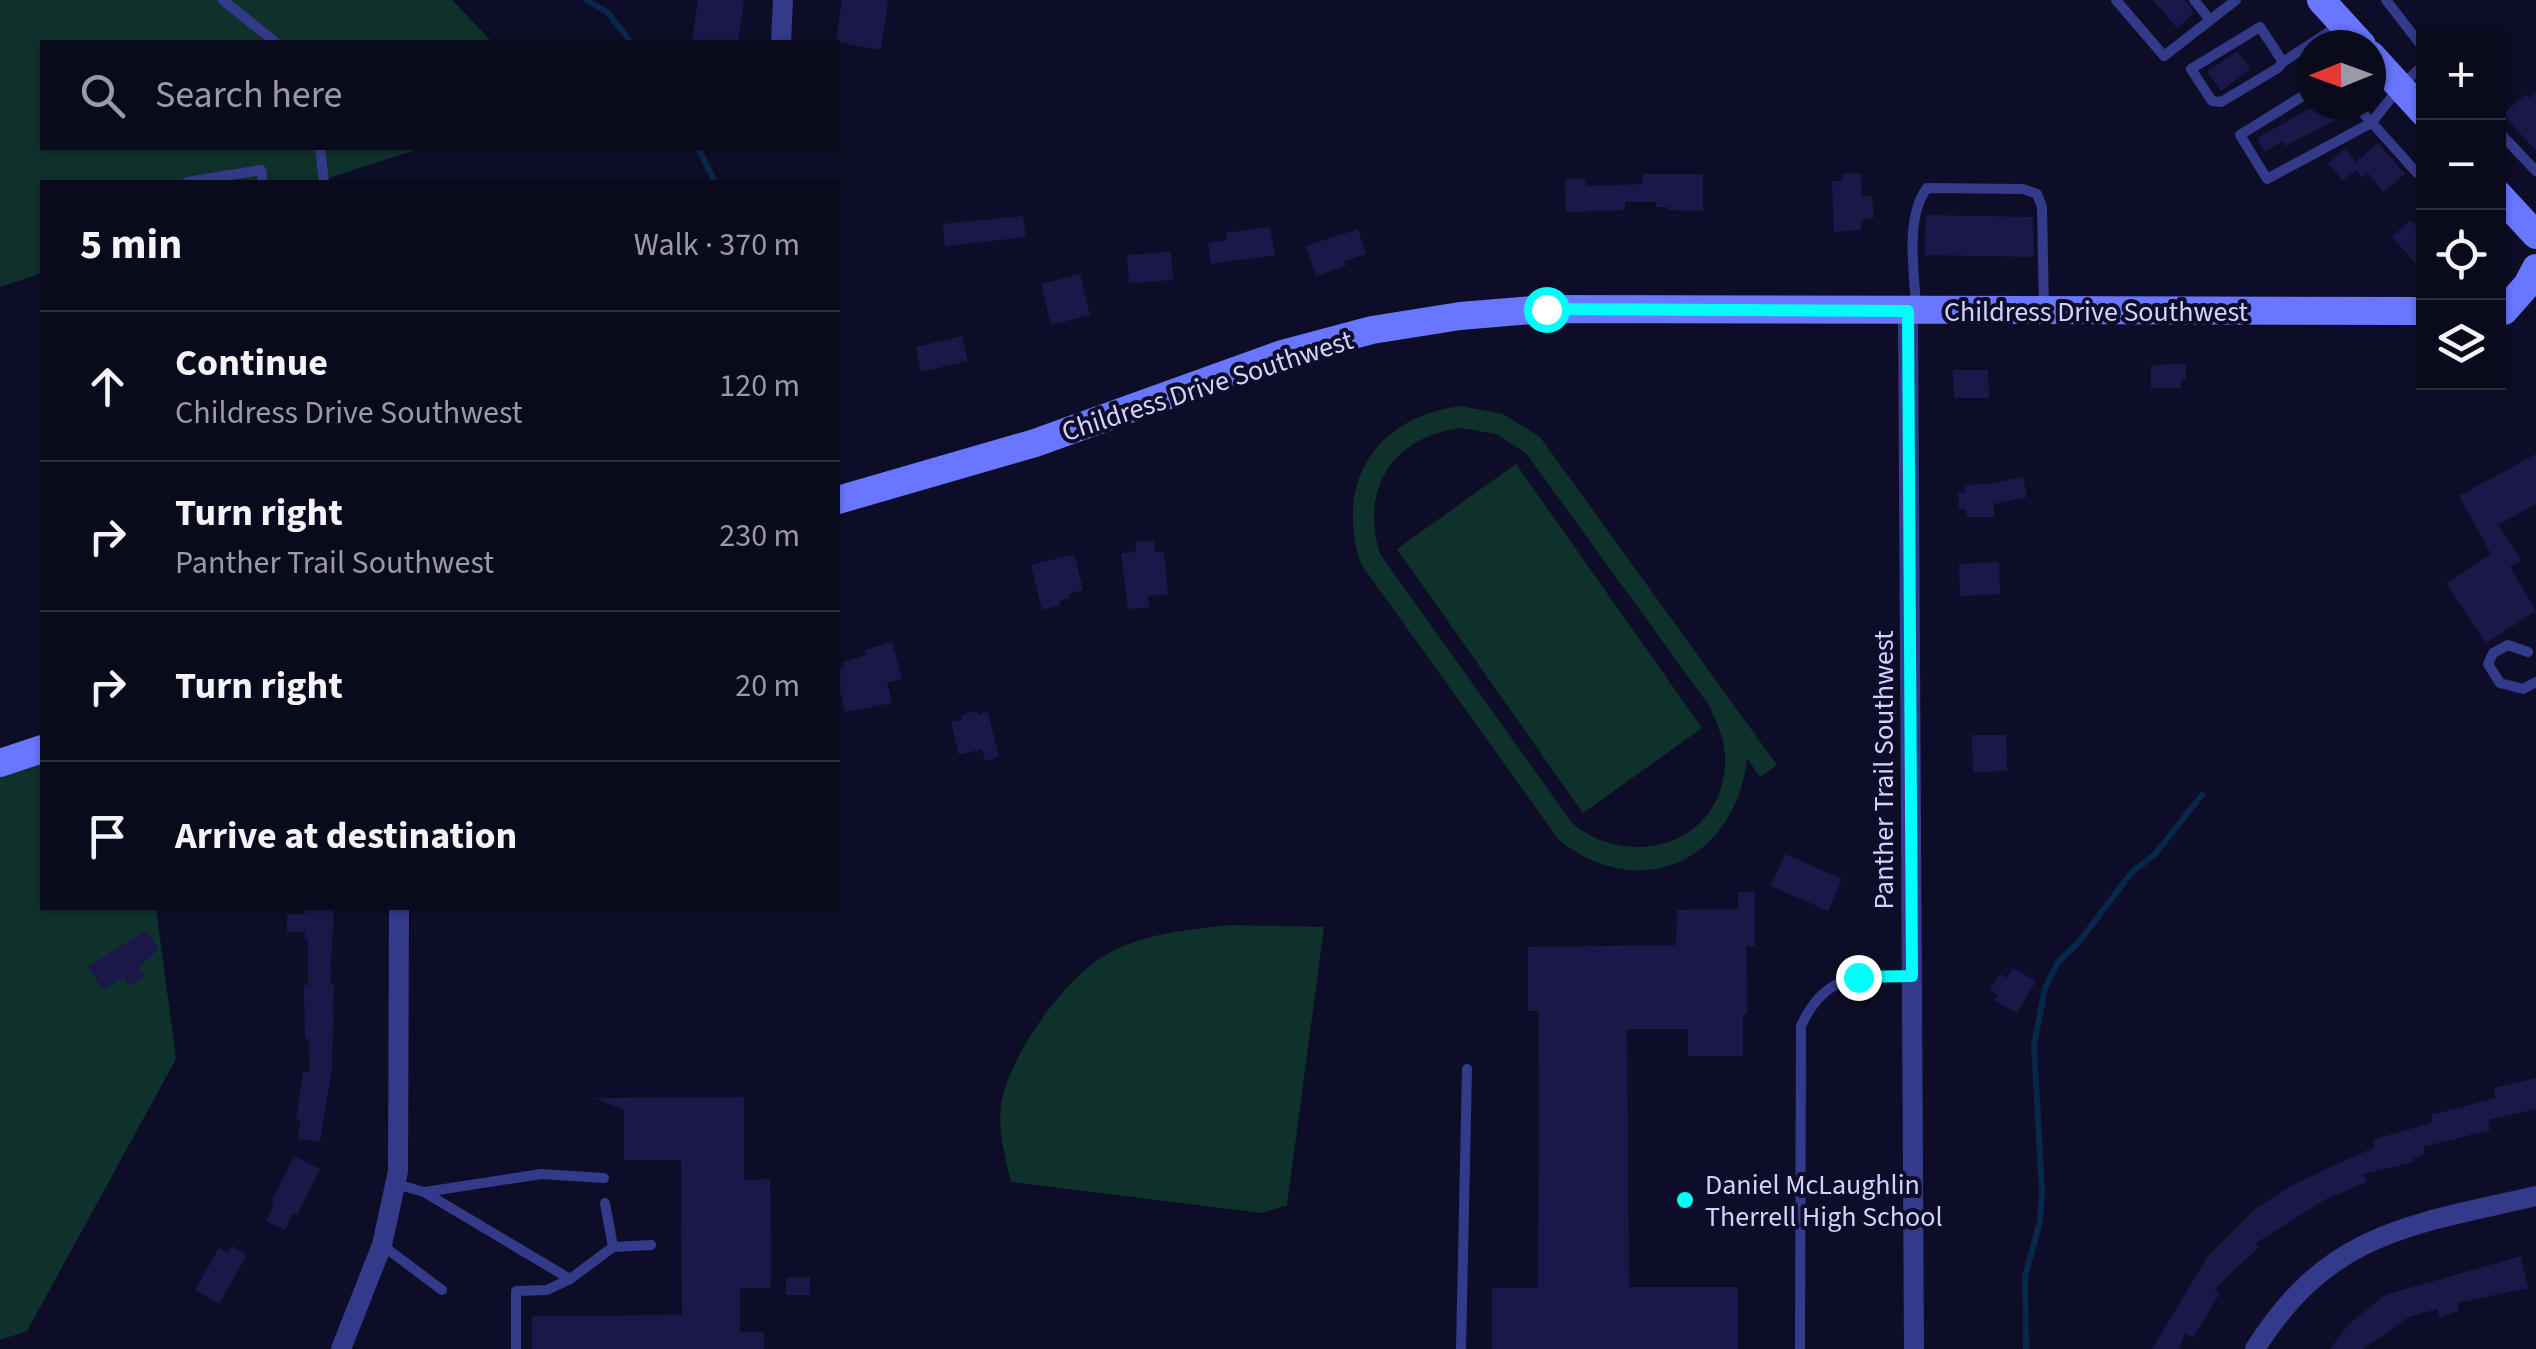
<!DOCTYPE html>
<html lang="en">
<head>
<meta charset="utf-8">
<style>
  body { margin:0; font-family:"Source Sans 3",sans-serif; background:#131326; color:#f1f3f6 }
  .controls { position:absolute; right:30px; top:30px; display:grid; overflow:hidden; border-radius:0px; box-shadow:0 2px 8px #0004 }
  .controls button { width:90px; height:90px; display:grid; place-items:center; padding:0; border:0; border-bottom:2px solid #2a2b3b; background:#0a0a1d; color:#f1f3f6; font:50px sans-serif }
  .compass { position:absolute; left:2296px; top:30px; width:90px; height:90px; border-radius:50%; background:#0a0a1d; box-shadow:0 2px 8px #0004; rotate:269deg }
  .stop { position:absolute; width:30px; height:30px; margin:-22px; border:8px solid #00fdfa; border-radius:50%; background:#fff }
  .stop.end { background:#00fdfa; border-color:#fff; box-shadow:0 2px 10px #0008 }
  .list { margin:0; padding:0; list-style:none }
  h2 { display:flex; justify-content:space-between; align-items:center; height:130px; margin:0; padding:0 40px; font-size:42px }
  h2 small { font-size:32px; font-weight:400; color:#999aa4 }
  .list li { display:grid; grid-template-columns:65px 1fr auto; gap:30px; align-items:center; box-sizing:border-box; height:150px; padding:0 40px; border-top:2px solid #2a2b3b }
  .list b { display:block; font-size:38px; white-space:nowrap }
  .list p { margin:0; font-size:32px; white-space:nowrap; color:#999aa4 }
  .list em { font-size:32px; font-style:normal; color:#999aa4 }
  .icon { flex:none; width:55px; height:55px; fill:none; stroke:currentColor; stroke-width:2; stroke-linecap:round; stroke-linejoin:round }
  .map { position:relative; flex:none; width:2536px; height:1349px; overflow:hidden }
  .search { position:absolute; background:#0a0a1d; box-shadow:0 2px 8px #0004; left:40px; top:40px; width:800px; height:110px; display:flex; align-items:center; gap:25px; box-sizing:border-box; padding:0 35px; border-radius:0px; color:#999aa4; font-size:38px }
  .panel { position:absolute; background:#0a0a1d; box-shadow:0 2px 8px #0004; left:40px; top:180px; width:800px; height:730px; border-radius:0px }
  .map>svg:first-child { display:block }
  .green { fill:#0f312c; fill-rule:evenodd }
  .lines { fill:none; stroke-linecap:round; stroke-linejoin:round }
  .stream { stroke:#07284b; stroke-width:6 }
  .building { fill:#1c1749 }
  .lane { stroke:#343a8a; stroke-width:10 }
  .street { stroke:#343a8a; stroke-width:20 }
  .secondary { stroke:#6976ff; stroke-width:28 }
  .route { stroke:#00fdfa; stroke-width:12 }
  .poi-dot { fill:#00fdfa; stroke:#0e0d27; stroke-width:4 }
  .labels { text-anchor:middle; stroke-width:8; stroke-linejoin:round; paint-order:stroke }
  .street-label { font-size:28px; fill:#d2d2ff; stroke:#0e0d27 }
  .poi-label { font-size:28px; fill:#d2d2ff; stroke:#0e0d27; text-anchor:start }
</style>
</head>
<body>
<div class="map">
<svg width="2536" height="1349" viewBox="0 0 2536 1349">
  <rect width="100%" height="100%" fill="#0e0d27"/>
  <!-- green -->
  <g class="green">
    <path d="M0 0H452L492 42H42V148H422L316 182H42V273L0 287Z"/>
    <path d="M1461 406 1503 414 1540 437 1777 765 1760 777 1747 758C1736 860 1641 905 1559 840L1361 564C1334 482 1376 417 1461 406ZM1461 428 1496 434 1526 453 1708 704C1716 720 1724 737 1725 756 1728 841 1634 873 1573 824L1380 554C1359 488 1394 436 1461 428Z"/>
    <path d="M1516 464 1702 728 1583 813 1397 549Z"/>
    <path d="M42 744V908H156L176 1059 27 1331 0 1340V759Z"/>
    <path d="M1230 925 1324 927 1287 1205 1262 1213 1011 1182C1005 1157 998 1132 1001 1106 1007 1059 1062 981 1104 956 1142 933 1187 930 1230 925Z"/>
  </g>
  <g class="lines">
    <!-- stream -->
    <g class="stream">
      <path d="M586 0 607 12 631 42"/>
      <path d="M698 148 715 182"/>
      <path d="M2026 1349 2025 1277 2040 1221 2042 1192 2034 1045 2045 988 2058 962 2079 942 2132 872 2155 854 2202 795"/>
    </g>
  </g>
  <!-- building -->
  <g class="building">
    <path d="M698 0H744L738 42H692Z"/>
    <path d="M842 0H888L881 50 836 42Z"/>
    <path d="M2153 0H2185L2194 13 2177 28Z"/>
    <path d="M2237 51 2250 69 2221 91 2207 72Z"/>
    <path d="M2536 93V151L2503 114 2526 94 2529 98Z"/>
    <path d="M2316 105H2347L2351 112 2286 146 2283 141 2264 152 2257 138Z"/>
    <path d="M2378 143 2405 174 2383 192 2368 173 2362 178 2356 170 2343 181 2328 163 2345 149 2356 162Z"/>
    <path d="M1861 173 1862 197 1872 196 1874 218 1863 219 1860 230 1834 232 1832 181H1843V174Z"/>
    <path d="M1643 174H1703V211L1668 210V207H1656V202H1625V210L1566 212 1565 179 1585 178 1586 186 1643 184Z"/>
    <path d="M1926 215 2033 217 2034 257 1925 255Z"/>
    <path d="M1023 216 1026 237 945 246 943 224Z"/>
    <path d="M2410 220 2424 235V273L2392 237Z"/>
    <path d="M1270 227 1275 255 1211 264 1208 243 1227 240 1225 233Z"/>
    <path d="M1358 229 1366 254 1344 261 1346 266 1316 276 1306 246Z"/>
    <path d="M1171 252 1173 280 1129 283 1127 255Z"/>
    <path d="M1080 274 1090 315 1051 325 1041 284Z"/>
    <path d="M962 336 968 361 921 372 916 347Z"/>
    <path d="M2186 364V379H2181V388H2151V365Z"/>
    <path d="M1953 370H1988L1989 398H1954Z"/>
    <path d="M2536 454V504L2498 525 2521 560 2510 567 2536 611 2486 643 2446 583 2491 554 2459 496Z"/>
    <path d="M2023 477 2027 497 1994 504V517H1967L1966 509H1959L1958 493H1965V485L1987 484Z"/>
    <path d="M1154 541 1155 552H1164L1168 594 1148 596 1149 607 1128 609 1121 553 1136 552 1135 542Z"/>
    <path d="M1074 554 1083 590 1069 594 1070 598 1059 601 1060 605 1042 610 1031 565Z"/>
    <path d="M1999 562 2000 594 1960 596 1959 564Z"/>
    <path d="M892 642 902 679 887 683 892 703 845 712 838 687V668L844 666 843 662 866 655 865 650Z"/>
    <path d="M977 711 978 715 988 712 999 757 985 761 982 749 959 755 951 722 962 720 961 715Z"/>
    <path d="M1972 735H2006L2007 771 1973 772Z"/>
    <path d="M1785 854 1842 879 1828 911 1771 886Z"/>
    <path d="M1755 891V946H1746L1747 1014H1743V1056H1688V1029H1627L1629 1287H1738V1349H1492V1288H1538L1539 1011H1528V947L1676 945 1677 910 1738 909V892Z"/>
    <path d="M305 908H334L330 984H334L332 1068 320 1142 298 1139 300 1121H296L303 1072H310L309 1039H305L304 985H308V939H305V932H287V914H305Z"/>
    <path d="M146 930 159 949 139 968 145 976 129 986 123 977 103 990 88 967Z"/>
    <path d="M2013 968 2036 981 2017 1013 1994 1000 1998 995 1990 990 2000 974 2007 978Z"/>
    <path d="M2536 1078V1109L2488 1120 2490 1130 2423 1147 2425 1154 2412 1158 2414 1162 2363 1174 2367 1182 2324 1200 2256 1243 2259 1247 2214 1289 2220 1293 2193 1338 2185 1333 2179 1349H2152L2208 1256 2255 1209 2294 1184 2375 1147 2373 1140 2433 1122 2431 1115 2496 1098 2494 1088Z"/>
    <path d="M744 1097V1180L770 1179 771 1288H740V1332H764V1349H532V1316L682 1315 681 1160H624V1110L595 1098Z"/>
    <path d="M294 1156 320 1169 297 1215 293 1213 285 1230 266 1221 274 1204 271 1202Z"/>
    <path d="M232 1246 247 1255 219 1304 195 1290 219 1248 228 1253Z"/>
    <path d="M2521 1256 2528 1288 2457 1303 2459 1311 2440 1317 2437 1309 2409 1317 2363 1349H2330L2349 1324 2385 1295Z"/>
    <path d="M810 1277V1295H786V1278Z"/>
  </g>
  <g class="lines">
    <!-- lane -->
    <g class="lane">
      <path d="M223 0 275 42"/>
      <path d="M2116 0 2164 56 2236 0"/>
      <path d="M2194 0 2210 20"/>
      <path d="M2386 0 2424 49"/>
      <path d="M2260 27 2283 62 2278 68 2221 102 2212 101 2191 69Z"/>
      <path d="M2283 62 2341 24"/>
      <path d="M2311 91 2240 135 2267 179 2371 123 2400 87 2424 64"/>
      <path d="M2356 105 2417 173"/>
      <path d="M2498 131 2536 171"/>
      <path d="M320 148 324 182"/>
      <path d="M187 182 261 170 263 182"/>
      <path d="M1916 305C1914 270 1905 218 1927 188L2023 189 2037 194 2042 207 2044 310"/>
      <path d="M2528 652 2508 645 2493 653 2488 664 2500 683 2523 689 2536 682"/>
      <path d="M396 1184 424 1192 570 1279"/>
      <path d="M425 1192 541 1174 604 1178"/>
      <path d="M605 1203 613 1247"/>
      <path d="M382 1245 442 1290"/>
      <path d="M516 1349V1291L547 1290 570 1279 613 1247 651 1245"/>
      <path d="M1461 1349 1467 1069"/>
      <path d="M1800 1349 1801 1026C1826 971 1859 977 1912 976"/>
    </g>
    <!-- street -->
    <g class="street">
      <path d="M781 42 783 0"/>
      <path d="M1908 311 1914 1349"/>
      <path d="M341 1349 382 1245 398 1171 399 908"/>
      <path d="M2255 1349C2329 1231 2411 1225 2536 1196"/>
    </g>
    <!-- secondary -->
    <g class="secondary">
      <path d="M2321 0 2362 45"/>
      <path d="M2371 55 2424 113"/>
      <path d="M2498 194 2536 235"/>
      <path d="M2504 311 2527 285 2536 268"/>
      <path d="M838 500 1035 443 1282 354 1372 330 1460 316 1545 309 2424 311"/>
      <path d="M0 763 42 749"/>
    </g>
  </g>
  <g class="lines">
    <!-- route -->
    <path class="route" d="M1546 309 1908 311 1912 976 1858 977"/>
  </g>
  <!-- markers -->
  <circle class="poi-dot" cx="1685" cy="1200" r="10"/>
  <g class="labels">
    <!-- street labels -->
    <g class="street-label">
      <text x="2096" y="321">Childress Drive Southwest</text>
      <text transform="translate(1207 385) rotate(-18)" y="10">Childress Drive Southwest</text>
      <text transform="translate(1883 770) rotate(-90)" y="10">Panther Trail Southwest</text>
    </g>
    <!-- poi labels -->
    <g class="poi-label">
      <text x="1705" y="1194">Daniel McLaughlin<tspan x="1705" dy="32">Therrell High School</tspan></text>
    </g>
  </g>
</svg>
<div class="controls">
<button>+</button>
<button>−</button>
<button><svg class="icon" aria-label="locate" viewBox="0 0 24 24"><circle cx="12" cy="12" r="6"/><path d="M12 2v4M12 18v4M2 12h4M18 12h4"/></svg></button>
<button><svg class="icon" aria-label="layers" viewBox="0 0 24 24"><path d="M12 4l9 5-9 5-9-5zM3 14l9 5 9-5"/></svg></button>
</div>
<svg class="compass" viewBox="-18 -18 36 36"><path d="M0-13l5 13h-10z" fill="#e53935"/><path d="M0 13l5-13h-10z" fill="#999aa4"/></svg>
<div class="stop" style="left:1546px;top:309px"></div>
<div class="stop end" style="left:1858px;top:977px"></div>
<div class="search"><svg class="icon" aria-label="search" viewBox="0 0 24 24"><circle cx="10" cy="10" r="6"/><path d="M15 15l6 6"/></svg>Search here</div>
<section class="panel">
<h2>5 min<small>Walk · 370 m</small></h2>
<ul class="list">
<li><svg class="icon" aria-label="ahead" viewBox="0 0 24 24"><path d="M12 20V5M6 11l6-6 6 6"/></svg><div><b>Continue</b><p>Childress Drive Southwest</p></div><em>120 m</em></li>
<li><svg class="icon" aria-label="right" viewBox="0 0 24 24"><path d="M7 20v-9h11M14 6l5 5-5 5"/></svg><div><b>Turn right</b><p>Panther Trail Southwest</p></div><em>230 m</em></li>
<li><svg class="icon" aria-label="right" viewBox="0 0 24 24"><path d="M7 20v-9h11M14 6l5 5-5 5"/></svg><div><b>Turn right</b></div><em>20 m</em></li>
<li><svg class="icon" aria-label="arrive" viewBox="0 0 24 24"><path d="M6 21V4h12l-3 4 3 4H6"/></svg><div><b>Arrive at destination</b></div></li>
</ul>
</section>
</div>
</body>
</html>
